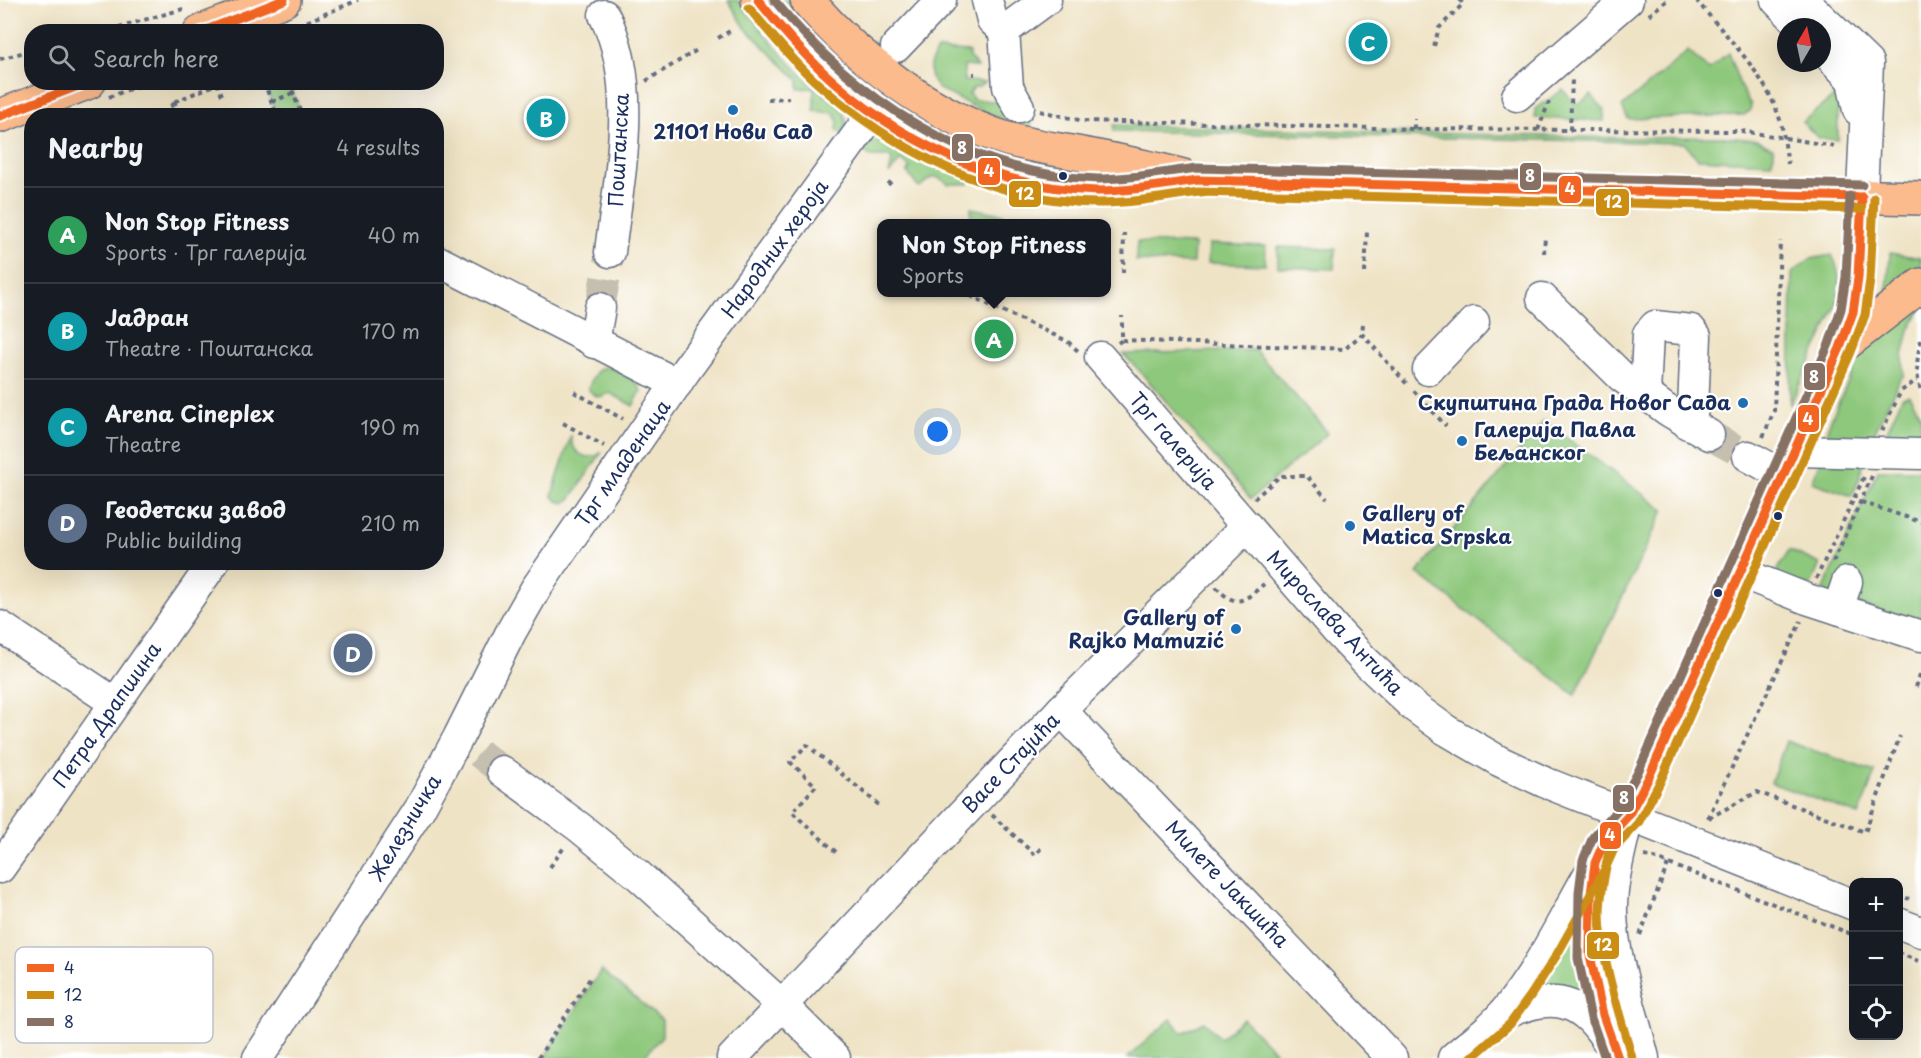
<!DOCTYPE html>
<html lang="en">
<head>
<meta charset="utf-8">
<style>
  body { margin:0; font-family:"Playpen Sans",sans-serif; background:#242831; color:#f1f3f6 }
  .controls { position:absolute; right:18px; bottom:18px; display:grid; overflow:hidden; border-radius:12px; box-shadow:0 6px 24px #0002 }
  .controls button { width:54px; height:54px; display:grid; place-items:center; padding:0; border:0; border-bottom:2px solid #363941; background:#171b24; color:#f1f3f6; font:30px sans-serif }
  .compass { position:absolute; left:1777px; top:18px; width:54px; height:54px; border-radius:50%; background:#171b24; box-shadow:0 6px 24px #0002; rotate:9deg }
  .you { position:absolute; left:938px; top:432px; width:21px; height:21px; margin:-15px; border:4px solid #fff; border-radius:50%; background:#1a73e8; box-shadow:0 0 0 9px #1a73e833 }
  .badge { display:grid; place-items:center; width:39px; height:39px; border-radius:50%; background:#7c3aed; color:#fff; font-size:20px; font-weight:700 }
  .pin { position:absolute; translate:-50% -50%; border:3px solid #fff; box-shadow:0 2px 6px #0006 }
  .popup { position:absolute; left:877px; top:219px; width:234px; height:78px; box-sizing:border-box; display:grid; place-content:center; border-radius:12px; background:#171b24; filter:drop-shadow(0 2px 4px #0005); font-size:20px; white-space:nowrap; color:#9ea1a6 }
  .popup b { font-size:22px; color:#f1f3f6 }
  .popup::after { content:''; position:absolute; left:50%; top:100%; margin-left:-12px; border:12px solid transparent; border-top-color:#171b24 }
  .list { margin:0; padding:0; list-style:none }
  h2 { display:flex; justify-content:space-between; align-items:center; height:78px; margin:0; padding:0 24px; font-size:26px }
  h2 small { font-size:20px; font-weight:400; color:#9ea1a6 }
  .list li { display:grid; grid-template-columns:39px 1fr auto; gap:18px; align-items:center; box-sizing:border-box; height:96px; padding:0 24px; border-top:2px solid #363941 }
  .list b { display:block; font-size:22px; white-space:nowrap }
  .list p { margin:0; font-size:20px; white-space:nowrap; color:#9ea1a6 }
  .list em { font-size:20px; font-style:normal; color:#9ea1a6 }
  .icon { flex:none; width:33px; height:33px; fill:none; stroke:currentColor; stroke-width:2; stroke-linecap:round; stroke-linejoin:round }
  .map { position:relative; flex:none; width:1921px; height:1058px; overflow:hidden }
  .search { position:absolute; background:#171b24; box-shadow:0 6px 24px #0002; left:24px; top:24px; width:420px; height:66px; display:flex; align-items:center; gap:15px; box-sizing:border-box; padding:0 21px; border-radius:24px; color:#9ea1a6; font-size:22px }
  .panel { position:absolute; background:#171b24; box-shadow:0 6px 24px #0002; left:24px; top:108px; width:420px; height:462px; border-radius:24px }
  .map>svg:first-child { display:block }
  .green { fill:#8ec87c; stroke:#547c6d; stroke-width:1.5 }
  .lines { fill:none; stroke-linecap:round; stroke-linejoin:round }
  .minor-tunnel { stroke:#c5bfb0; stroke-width:30; stroke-dasharray:30 15; stroke-linecap:butt }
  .minor-casing { stroke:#656e82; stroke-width:33 }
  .major-casing { stroke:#656e82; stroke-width:36 }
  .path { stroke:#656e82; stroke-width:4; stroke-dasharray:4.5 4.5; stroke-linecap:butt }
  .minor { stroke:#fff; stroke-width:30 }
  .major { stroke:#fbbb8c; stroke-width:33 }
  .bus-1-casing { stroke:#fff; stroke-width:14 }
  .bus-2-casing { stroke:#fff; stroke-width:14 }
  .bus-3-casing { stroke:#fff; stroke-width:14 }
  .bus-1 { stroke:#f26522; stroke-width:9 }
  .bus-2 { stroke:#cb8e13; stroke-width:9 }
  .bus-3 { stroke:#867164; stroke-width:9 }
  .poi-dot { fill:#1f6fb2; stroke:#fff; stroke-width:2 }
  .bus-dot { fill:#1b2f5e; stroke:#fff; stroke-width:2 }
  .labels { text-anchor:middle; stroke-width:4.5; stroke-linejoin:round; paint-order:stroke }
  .poi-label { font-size:20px; font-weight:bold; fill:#1b2f5e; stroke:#fff; text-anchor:end }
  .street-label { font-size:20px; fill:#1b2f5e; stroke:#fff }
  .key { fill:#fff; stroke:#bbc1cf; stroke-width:1.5 }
  .key-label { font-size:16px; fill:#1b2f5e }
  .line-badge { stroke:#fff; stroke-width:2 }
  .badge-label { font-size:16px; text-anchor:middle; font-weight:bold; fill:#fff }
</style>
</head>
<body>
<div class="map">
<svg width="1921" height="1058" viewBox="0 0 1921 1058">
  <rect width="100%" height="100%" fill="#fff"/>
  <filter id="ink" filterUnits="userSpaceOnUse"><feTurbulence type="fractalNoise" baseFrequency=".0167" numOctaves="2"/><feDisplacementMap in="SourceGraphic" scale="12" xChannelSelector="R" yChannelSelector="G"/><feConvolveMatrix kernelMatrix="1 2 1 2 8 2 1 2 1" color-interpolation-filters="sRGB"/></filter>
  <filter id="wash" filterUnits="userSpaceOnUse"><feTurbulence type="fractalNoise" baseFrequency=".008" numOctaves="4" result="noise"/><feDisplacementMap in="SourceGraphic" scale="24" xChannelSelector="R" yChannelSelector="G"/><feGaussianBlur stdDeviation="1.35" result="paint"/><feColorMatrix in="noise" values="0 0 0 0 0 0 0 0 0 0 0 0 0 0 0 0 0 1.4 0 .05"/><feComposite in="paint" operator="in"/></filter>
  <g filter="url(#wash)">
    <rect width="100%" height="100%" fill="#efe3c5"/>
    <!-- green -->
    <g class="green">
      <path d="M728 0H738C760 29 782 56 808 81 818 91 831 98 840 108 847 117 848 124 842 134L837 130 838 121 833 113 814 111V88L798 89V80L746 29Z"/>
      <path d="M775 0H787L796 12 1018 157 1120 179 1018 165 959 144 908 119 847 76Z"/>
      <path d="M937 50 969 52V57L977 67 964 66V81L986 82 978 87H974L969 94 974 100C1003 100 1011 103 1032 124L1029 129 986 113 937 88 930 75V64Z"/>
      <path d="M1688 51 1709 70 1728 53 1742 90 1751 105 1750 111 1744 115 1628 119 1622 107Z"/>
      <path d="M264 83H289L302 115H277Z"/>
      <path d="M1563 90 1577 105 1591 95 1604 109V121L1535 118V109Z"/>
      <path d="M1838 93V140L1819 138 1802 122Z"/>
      <path d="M1114 125 1626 138 1724 137 1758 140 1773 148 1774 154 1771 163 1698 159 1684 143 1114 131Z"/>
      <path d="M879 140 885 141 904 152 970 180 969 184H948C934 173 932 176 920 187L917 186 907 172 910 168 901 160 889 174 892 161 890 157H871L861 148 869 143Z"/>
      <path d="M971 208 1003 214V223H971Z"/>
      <path d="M1137 242 1194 244 1193 263 1136 261Z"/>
      <path d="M1209 244 1266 246 1265 265 1208 263Z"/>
      <path d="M1278 247 1335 249 1334 269 1278 267Z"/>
      <path d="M1890 253 1921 258V271L1885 297 1888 281Z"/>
      <path d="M1832 255C1841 272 1841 288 1836 306L1790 405 1792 273 1810 259Z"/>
      <path d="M1921 293V310L1909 330 1903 356 1904 376 1900 379 1868 446 1834 441 1827 434 1828 426 1862 351Z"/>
      <path d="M1255 350 1328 433 1251 499 1137 368 1123 354Z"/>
      <path d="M604 367C618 369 637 378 641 391L633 406 610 393 600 397 594 395 588 389C592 380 594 371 604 367Z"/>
      <path d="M1909 395 1921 415V447L1882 442 1902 397Z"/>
      <path d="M1544 421 1664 510 1575 695 1417 573Z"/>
      <path d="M571 435C571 453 587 463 602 452L571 498 565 503 557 501 552 495Z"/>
      <path d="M1821 460H1863L1861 475 1852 496 1812 482Z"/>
      <path d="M1878 470H1921V624L1822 593Z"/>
      <path d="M1789 550 1820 564 1810 587 1775 575Z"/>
      <path d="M1786 741 1875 772 1859 815 1771 783Z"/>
      <path d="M1574 927 1588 1004 1535 990Z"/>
      <path d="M601 970 662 1020V1036L643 1058H544Z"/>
      <path d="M1171 1019 1182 1033 1204 1022 1220 1038 1243 1019 1281 1058H1127Z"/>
    </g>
  </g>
  <g filter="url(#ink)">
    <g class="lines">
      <!-- minor-tunnel -->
      <g class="minor-tunnel">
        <path d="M600 308 610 252"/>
        <path d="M1709 435 1748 456"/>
        <path d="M479 753 502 771"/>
      </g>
      <defs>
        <g id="minor">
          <path d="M987 0 992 20 1004 31 1008 87 1019 107"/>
          <path d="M1776 0 1802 27"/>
          <path d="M604 15C640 84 619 177 610 252"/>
          <path d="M1004 31 1046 0"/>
          <path d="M896 47 941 0"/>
          <path d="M1822 48 1852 80 1858 110"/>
          <path d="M1517 96 1628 0"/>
          <path d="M436 260 677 384"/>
          <path d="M1542 298 1622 377 1667 410 1709 435"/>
          <path d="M594 343 600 308"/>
          <path d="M1100 357 1336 630 1364 660 1413 706 1446 730 1499 761 1544 782 1854 905"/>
          <path d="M1428 370 1474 322"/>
          <path d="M1645 394 1648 334 1655 326 1691 330 1696 336 1693 410 1688 424"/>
          <path d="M1795 451 1921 454"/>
          <path d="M1748 456 1783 475"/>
          <path d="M1739 572 1807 599 1921 636"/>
          <path d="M1838 609 1847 582"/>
          <path d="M0 626 115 703"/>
          <path d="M1061 710 1392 1058"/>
          <path d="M502 771 579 827 638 875 782 1005 835 1058"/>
          <path d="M1628 816C1622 847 1611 881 1612 913 1613 958 1633 1013 1644 1058"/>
          <path d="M0 868 214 562"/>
          <path d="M1898 923 1921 932"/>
          <path d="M1501 1016C1545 994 1578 994 1606 1039"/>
          <path d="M258 1058 419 810 458 738 511 632 536 588 686 370 873 113"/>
          <path d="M732 1058 1061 710 1247 526"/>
          <path d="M1453 1058C1469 1044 1488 1031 1502 1015 1538 973 1562 921 1589 874"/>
          <path d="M1618 1058 1603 1015 1590 955 1591 894 1595 863 1604 842 1628 816 1649 777 1840 348 1853 312 1858 278 1868 63 1803 0"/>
        </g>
        <g id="major">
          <path d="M758 0C836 103 952 181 1083 190 1121 193 1159 186 1197 180L1921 198"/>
          <path d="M807 0C857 59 930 114 1004 138 1026 145 1049 148 1071 152 1109 159 1146 166 1183 176"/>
          <path d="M200 32 284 0"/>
          <path d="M0 116 89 82"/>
          <path d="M1840 348 1921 285"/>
        </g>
      </defs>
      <!-- minor casing -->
      <use href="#minor" class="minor-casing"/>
      <!-- major casing -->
      <use href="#major" class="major-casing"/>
      <!-- path -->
      <g class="path">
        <path d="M1696 0C1725 35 1762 70 1778 114 1784 129 1785 148 1788 164"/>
        <path d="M1649 15 1667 0"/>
        <path d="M101 32 187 8"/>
        <path d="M282 32 358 0"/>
        <path d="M718 38 730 31"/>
        <path d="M1434 46 1439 28 1463 4 1460 0"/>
        <path d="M0 59 32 50"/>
        <path d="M973 74H975"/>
        <path d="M646 81 697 50"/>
        <path d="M264 82 277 116"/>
        <path d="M289 82 302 116"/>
        <path d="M217 83 222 95"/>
        <path d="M109 97 148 82"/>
        <path d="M768 99 789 98"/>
        <path d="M174 101 180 116"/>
        <path d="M272 102 293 93"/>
        <path d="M1040 111 1083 121 1414 129 1742 131 1834 146"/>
        <path d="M176 116 171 103 222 82"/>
        <path d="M1414 129V119"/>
        <path d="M1538 130 1549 102"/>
        <path d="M1570 130 1572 80"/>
        <path d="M888 185 893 179"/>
        <path d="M1544 253 1545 236"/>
        <path d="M1123 273 1124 233"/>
        <path d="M1365 273 1367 232"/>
        <path d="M962 292 1067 341 1078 351"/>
        <path d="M1363 324 1362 334 1407 384"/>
        <path d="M1122 340 1345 349 1362 334"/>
        <path d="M1921 340C1917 357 1915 374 1921 390"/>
        <path d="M1118 343 1122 340V316"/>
        <path d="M1414 391 1446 426"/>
        <path d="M574 392 623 419"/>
        <path d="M563 423 604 446"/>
        <path d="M1882 431 1901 391 1917 380"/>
        <path d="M1763 437 1774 411 1780 241"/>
        <path d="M1254 499 1280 476H1307L1327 499"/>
        <path d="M1861 502 1921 522"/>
        <path d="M1833 562 1872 476"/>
        <path d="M1816 579 1864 477"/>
        <path d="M1216 587C1237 610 1245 600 1264 584"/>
        <path d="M1916 687 1921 672"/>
        <path d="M992 815 1035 855 1042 847"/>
        <path d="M1708 818 1801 621"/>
        <path d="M1709 818 1757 792 1865 832 1900 736"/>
        <path d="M836 852 792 812 816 786 790 762 807 745 879 805"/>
        <path d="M1644 856 1651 857 1854 935"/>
        <path d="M550 867 565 846"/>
        <path d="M1862 879 1869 882"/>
        <path d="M1898 894 1909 899"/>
        <path d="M1640 935 1668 864"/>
        <path d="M1898 953 1921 962"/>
        <path d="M538 1058 591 977"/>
      </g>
      <!-- minor -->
      <use href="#minor" class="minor"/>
      <!-- major -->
      <use href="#major" class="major"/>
      <defs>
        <g id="bus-1">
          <path d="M758 0C778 25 799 49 822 71 895 140 996 189 1097 191 1131 191 1164 185 1197 180L1862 197"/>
          <path d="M201 32 284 0"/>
          <path d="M0 116 88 82"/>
          <path d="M1618 1058 1603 1015 1590 955 1591 894 1595 863 1604 842 1628 816 1649 777 1840 348 1853 312 1858 278 1862 197"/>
        </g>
        <g id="bus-2">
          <path d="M749 8C770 33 791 59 816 82 893 150 993 202 1098 203 1132 203 1165 197 1198 192L1862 209"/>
          <path d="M1613 830C1609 855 1600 888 1600 913 1600 957 1620 1015 1632 1058"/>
          <path d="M1471 1058 1510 1024 1531 995 1556 956 1605 869 1614 849 1638 823 1660 782 1851 352 1865 315 1870 280 1874 198"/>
        </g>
        <g id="bus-3">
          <path d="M774 0C854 97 967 176 1098 179 1132 179 1164 172 1197 168L1862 185"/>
          <path d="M1605 1058 1591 1018 1578 958 1579 892 1583 860 1593 837 1618 809 1638 772 1829 344 1841 309 1846 277 1850 196"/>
        </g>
      </defs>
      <!-- bus-1 casing -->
      <use href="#bus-1" class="bus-1-casing"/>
      <!-- bus-2 casing -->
      <use href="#bus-2" class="bus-2-casing"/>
      <!-- bus-3 casing -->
      <use href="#bus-3" class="bus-3-casing"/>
      <!-- bus-1 -->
      <use href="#bus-1" class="bus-1"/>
      <!-- bus-2 -->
      <use href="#bus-2" class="bus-2"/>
      <!-- bus-3 -->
      <use href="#bus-3" class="bus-3"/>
    </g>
  </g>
  <!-- markers -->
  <g class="poi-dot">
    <circle cx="733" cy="110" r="6"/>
    <circle cx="1743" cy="403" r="6"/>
    <circle cx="1462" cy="441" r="6"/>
    <circle cx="1350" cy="526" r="6"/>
    <circle cx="1236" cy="629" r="6"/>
  </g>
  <g class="bus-dot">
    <circle cx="1063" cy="176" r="5"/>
    <circle cx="1778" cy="516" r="5"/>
    <circle cx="1718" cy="593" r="5"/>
  </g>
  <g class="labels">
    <!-- poi labels -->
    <g class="poi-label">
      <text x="733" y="139" text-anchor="middle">21101 Нови Сад</text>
      <text x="1731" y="410">Скупштина Града Новог Сада</text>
      <text x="1474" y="437" text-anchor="start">Галерија Павла<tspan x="1474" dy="23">Бељанског</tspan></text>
      <text x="1362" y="521" text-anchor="start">Gallery of<tspan x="1362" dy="23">Matica Srpska</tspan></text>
      <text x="1224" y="625">Gallery of<tspan x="1224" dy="23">Rajko Mamuzić</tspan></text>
    </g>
    <!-- street labels -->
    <g class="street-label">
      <text transform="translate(619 150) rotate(-87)" y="7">Поштанска</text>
      <text transform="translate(775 249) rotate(-54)" y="7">Народних хероја</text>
      <text transform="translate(1173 441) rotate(49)" y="7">Трг галерија</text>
      <text transform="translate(623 463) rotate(-55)" y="7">Трг младенаца</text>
      <text transform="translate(1335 623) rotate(47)" y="7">Мирослава Антића</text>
      <text transform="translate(107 715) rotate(-55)" y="7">Петра Драпшина</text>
      <text transform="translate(1011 763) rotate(-46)" y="7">Васе Стајића</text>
      <text transform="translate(405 828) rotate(-59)" y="7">Железничка</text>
      <text transform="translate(1227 884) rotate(46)" y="7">Милете Јакшића</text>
    </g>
  </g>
  <!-- legend -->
  <rect x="15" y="947" width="198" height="96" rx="9" class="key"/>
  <rect x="27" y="964" width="27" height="8" fill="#f26522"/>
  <rect x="27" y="991" width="27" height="8" fill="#cb8e13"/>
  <rect x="27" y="1018" width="27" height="8" fill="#867164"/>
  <g class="key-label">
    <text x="64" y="974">4</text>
    <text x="64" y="1001">12</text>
    <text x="64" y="1028">8</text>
  </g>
  <g class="line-badge">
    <rect x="951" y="133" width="23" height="29" rx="6" fill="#867164"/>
    <rect x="977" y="157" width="24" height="29" rx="6" fill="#f26522"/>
    <rect x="1519" y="162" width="23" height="29" rx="6" fill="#867164"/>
    <rect x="1558" y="175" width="24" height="29" rx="6" fill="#f26522"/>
    <rect x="1008" y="180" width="34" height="28" rx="6" fill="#cb8e13"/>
    <rect x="1595" y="188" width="35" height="29" rx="6" fill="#cb8e13"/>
    <rect x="1803" y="362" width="23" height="29" rx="6" fill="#867164"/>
    <rect x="1797" y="404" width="23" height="29" rx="6" fill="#f26522"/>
    <rect x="1612" y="784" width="23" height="29" rx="6" fill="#867164"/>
    <rect x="1599" y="821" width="23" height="29" rx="6" fill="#f26522"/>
    <rect x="1586" y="931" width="34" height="29" rx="6" fill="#cb8e13"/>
  </g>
  <g class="badge-label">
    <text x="962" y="154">8</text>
    <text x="989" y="177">4</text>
    <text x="1530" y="182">8</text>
    <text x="1570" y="195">4</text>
    <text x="1025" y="200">12</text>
    <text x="1613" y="208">12</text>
    <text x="1814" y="383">8</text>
    <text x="1808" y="425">4</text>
    <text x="1624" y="804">8</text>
    <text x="1610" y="841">4</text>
    <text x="1603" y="951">12</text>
  </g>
</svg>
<div class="controls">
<button>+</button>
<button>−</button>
<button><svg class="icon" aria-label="locate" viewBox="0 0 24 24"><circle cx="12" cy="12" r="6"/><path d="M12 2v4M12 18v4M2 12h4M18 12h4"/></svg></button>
</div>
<svg class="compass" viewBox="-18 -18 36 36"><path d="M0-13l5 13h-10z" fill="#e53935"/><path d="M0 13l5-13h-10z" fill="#9ea1a6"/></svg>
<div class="you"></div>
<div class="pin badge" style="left:994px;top:339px;background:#2e9e5b">A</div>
<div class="popup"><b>Non Stop Fitness</b>Sports</div>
<div class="pin badge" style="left:546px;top:118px;background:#0f9aa8">B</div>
<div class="pin badge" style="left:1368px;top:42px;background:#0f9aa8">C</div>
<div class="pin badge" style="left:353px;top:653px;background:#5c6f8a">D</div>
<div class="search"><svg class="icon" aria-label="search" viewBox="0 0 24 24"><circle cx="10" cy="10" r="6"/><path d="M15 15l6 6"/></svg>Search here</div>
<section class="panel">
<h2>Nearby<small>4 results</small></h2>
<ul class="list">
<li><span class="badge" style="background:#2e9e5b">A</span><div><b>Non Stop Fitness</b><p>Sports · Трг галерија</p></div><em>40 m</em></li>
<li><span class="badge" style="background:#0f9aa8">B</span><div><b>Јадран</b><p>Theatre · Поштанска</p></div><em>170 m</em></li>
<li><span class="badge" style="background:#0f9aa8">C</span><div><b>Arena Cineplex</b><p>Theatre</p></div><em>190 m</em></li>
<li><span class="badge" style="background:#5c6f8a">D</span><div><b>Геодетски завод</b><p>Public building</p></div><em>210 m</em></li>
</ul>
</section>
</div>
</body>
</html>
